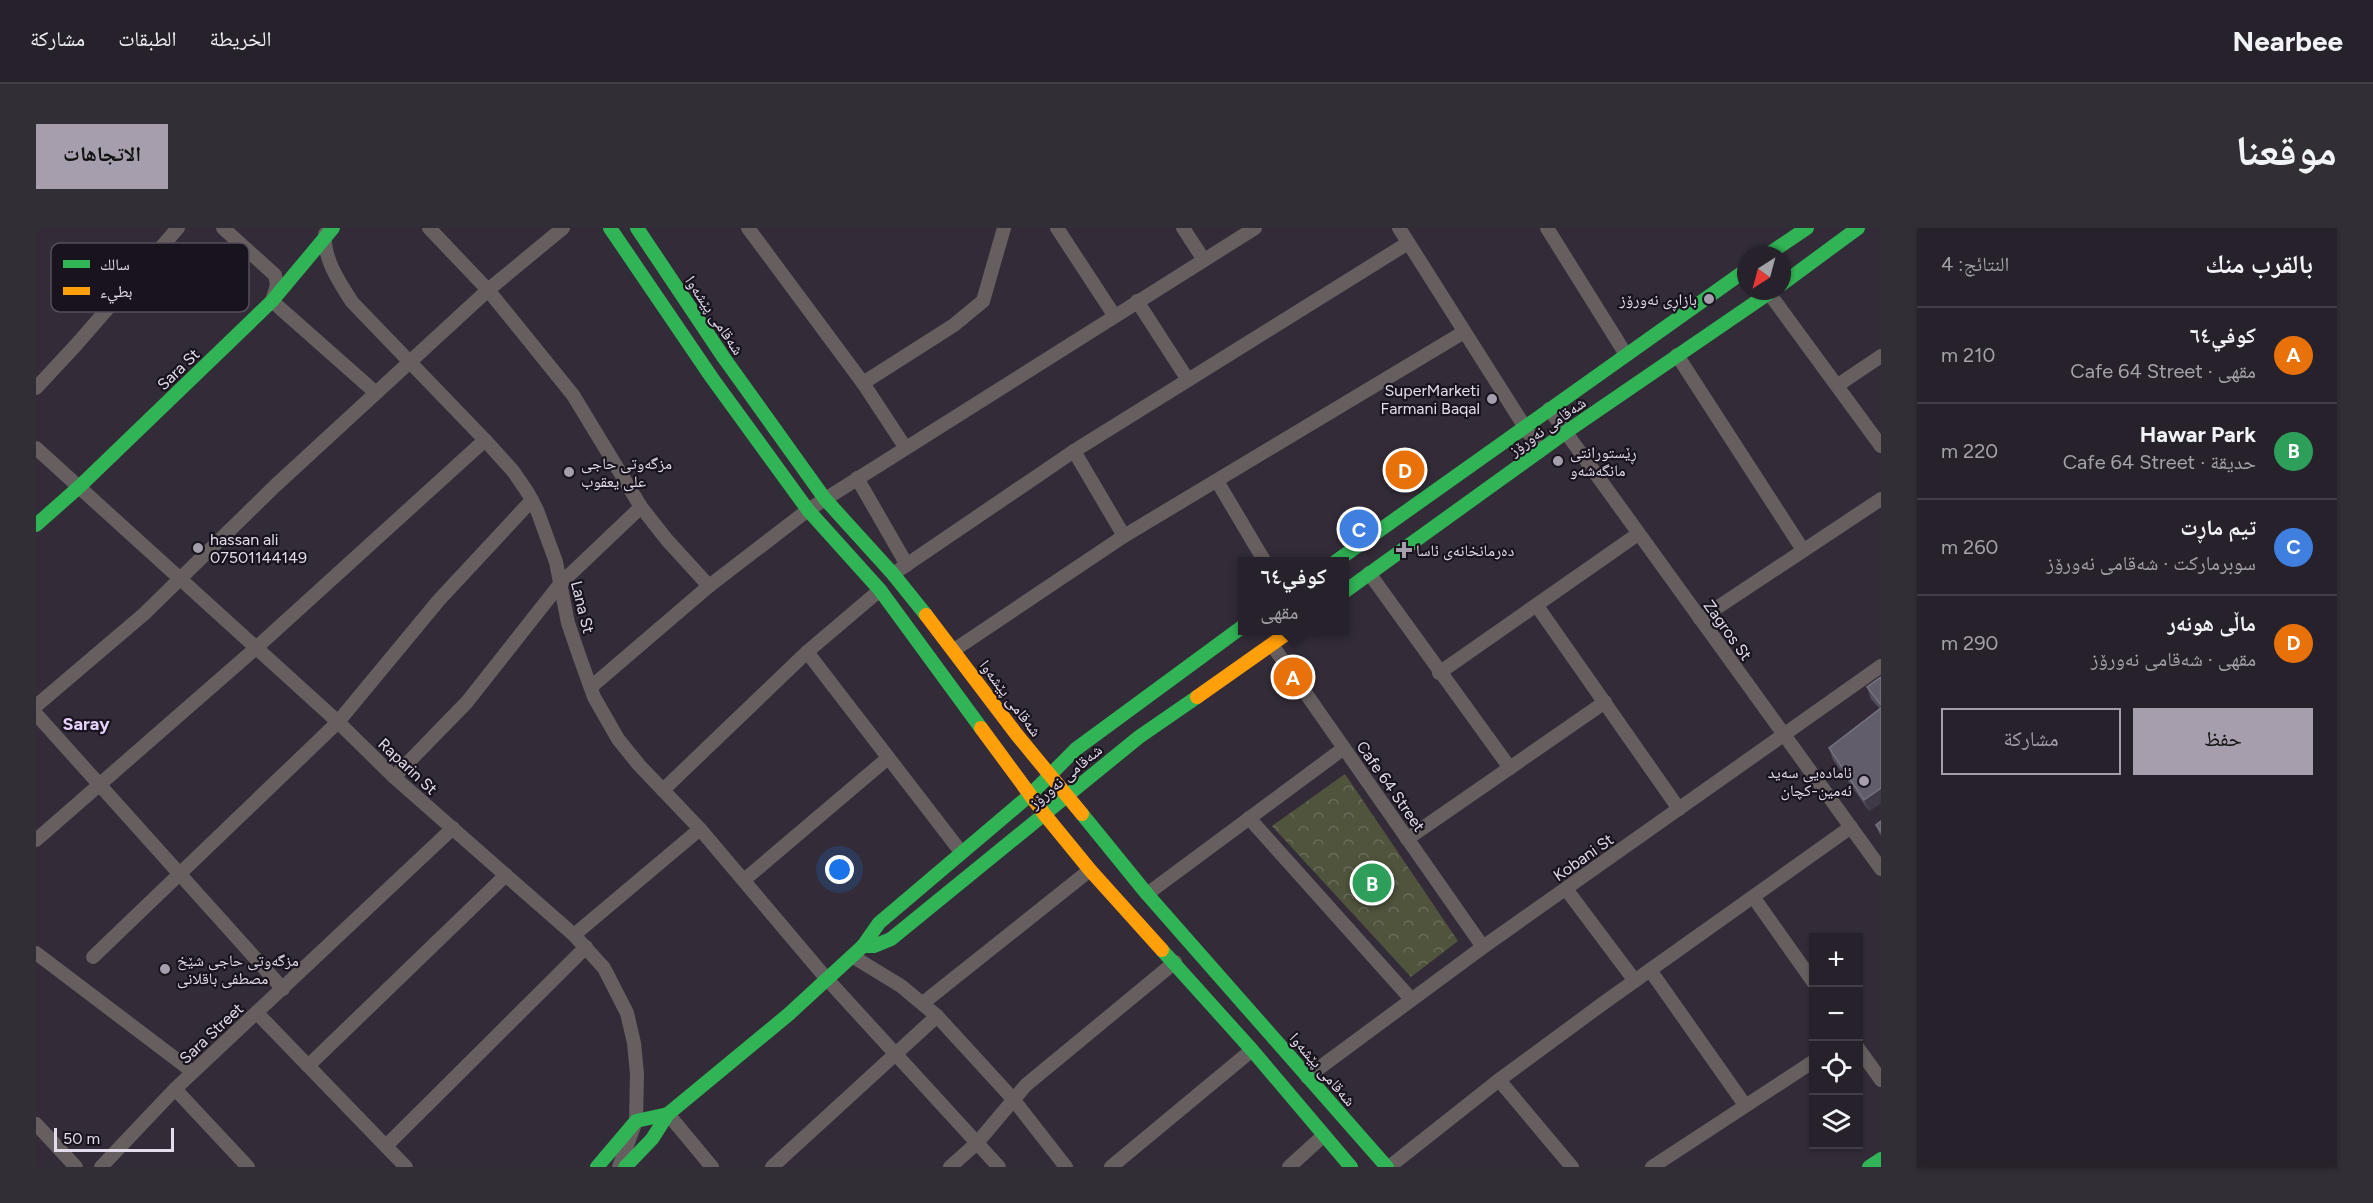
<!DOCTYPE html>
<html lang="ar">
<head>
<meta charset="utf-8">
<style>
  body { margin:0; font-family:Figtree,"Noto Naskh Arabic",sans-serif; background:#322e36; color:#f1f3f6; direction:rtl }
  .controls { position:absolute; right:18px; bottom:18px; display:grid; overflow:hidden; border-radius:0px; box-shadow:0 2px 4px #0004 }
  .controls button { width:54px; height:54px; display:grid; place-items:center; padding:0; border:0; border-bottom:2px solid #423e47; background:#26212a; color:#f1f3f6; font:30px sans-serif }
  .compass { position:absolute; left:1701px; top:18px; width:54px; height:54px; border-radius:50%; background:#26212a; box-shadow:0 2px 4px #0004; rotate:216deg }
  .scale { position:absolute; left:18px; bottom:15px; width:120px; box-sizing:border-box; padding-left:6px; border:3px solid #e4dceb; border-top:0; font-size:16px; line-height:21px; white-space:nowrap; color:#e4dceb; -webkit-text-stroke:4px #18131d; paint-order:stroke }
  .you { position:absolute; left:804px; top:642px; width:21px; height:21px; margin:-15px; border:4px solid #fff; border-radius:50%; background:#1a73e8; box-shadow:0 0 0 9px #1a73e833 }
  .badge { display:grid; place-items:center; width:39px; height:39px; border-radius:50%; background:#a69eac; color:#fff; font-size:20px; font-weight:700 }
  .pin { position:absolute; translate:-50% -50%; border:3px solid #fff; box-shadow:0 2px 6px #0006 }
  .popup { position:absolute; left:1202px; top:329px; width:111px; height:78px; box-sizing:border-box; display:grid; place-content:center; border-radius:0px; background:#26212a; filter:drop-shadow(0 2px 4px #0005); font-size:20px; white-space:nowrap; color:#a4a3a8 }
  .popup b { font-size:22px; color:#f1f3f6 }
  .popup::after { content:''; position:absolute; left:50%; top:100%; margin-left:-12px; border:12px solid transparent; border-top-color:#26212a }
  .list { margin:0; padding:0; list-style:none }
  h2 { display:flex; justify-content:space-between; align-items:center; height:78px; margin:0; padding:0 24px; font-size:26px }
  h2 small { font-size:20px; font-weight:400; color:#a4a3a8 }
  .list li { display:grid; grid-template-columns:39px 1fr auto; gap:18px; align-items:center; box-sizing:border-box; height:96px; padding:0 24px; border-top:2px solid #423e47 }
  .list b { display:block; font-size:22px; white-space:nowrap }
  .list p { margin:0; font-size:20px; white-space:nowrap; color:#a4a3a8 }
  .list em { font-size:20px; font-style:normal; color:#a4a3a8 }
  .actions { display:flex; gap:12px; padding:18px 24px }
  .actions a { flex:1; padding:14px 0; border:2px solid #a69eac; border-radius:0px; text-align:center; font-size:21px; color:#a69eac }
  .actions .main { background:#a69eac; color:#111 }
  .icon { flex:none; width:33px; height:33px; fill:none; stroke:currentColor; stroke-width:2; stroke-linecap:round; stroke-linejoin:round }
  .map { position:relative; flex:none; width:1845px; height:939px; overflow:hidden; direction:ltr; border-radius:0px }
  header { display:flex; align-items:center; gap:36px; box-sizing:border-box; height:84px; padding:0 30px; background:#26212a; border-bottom:2px solid #423e47 }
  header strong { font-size:28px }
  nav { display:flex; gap:33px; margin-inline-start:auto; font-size:21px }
  .intro { display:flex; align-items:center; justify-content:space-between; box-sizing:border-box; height:144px; padding:0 36px }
  h1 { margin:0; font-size:42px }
  .button { padding:15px 27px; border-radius:0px; background:#a69eac; color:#111; font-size:21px; font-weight:700 }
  main { display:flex; gap:36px; padding:0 36px }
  aside { flex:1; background:#26212a; border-radius:0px; box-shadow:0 2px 4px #0004 }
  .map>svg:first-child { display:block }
  .park { fill:url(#park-crowns) }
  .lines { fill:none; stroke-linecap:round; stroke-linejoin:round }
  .street { stroke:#665e5f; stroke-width:14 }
  .fast { stroke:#30b455; stroke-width:14 }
  .slow { stroke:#ff9f0a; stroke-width:14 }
  .wall { fill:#524e5b }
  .shaded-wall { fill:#3f3a46 }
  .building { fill:#625d6a; stroke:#76717e; stroke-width:1.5 }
  .poi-dot { fill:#a69eac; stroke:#18131d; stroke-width:2 }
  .labels { text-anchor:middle; stroke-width:4.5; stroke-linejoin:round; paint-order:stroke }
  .poi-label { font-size:16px; fill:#e4dceb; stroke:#18131d; text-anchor:start }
  .street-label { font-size:16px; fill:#e4dceb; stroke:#18131d }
  .neighbourhood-label { font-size:18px; font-weight:bold; fill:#e6d1fa; stroke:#18131d }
  .key { fill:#18131d; stroke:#554f5b; stroke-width:1.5 }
  .key-label { font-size:16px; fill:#e4dceb }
</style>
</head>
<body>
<header>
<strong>Nearbee</strong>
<nav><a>الخريطة</a><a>الطبقات</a><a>مشاركة</a></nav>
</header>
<div class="intro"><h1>موقعنا</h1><a class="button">الاتجاهات</a></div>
<main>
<aside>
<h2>بالقرب منك<small>النتائج: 4</small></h2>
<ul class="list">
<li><span class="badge" style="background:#e8710a">A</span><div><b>كوفي٦٤</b><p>مقهى · Cafe 64 Street</p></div><em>210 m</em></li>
<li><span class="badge" style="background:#2e9e5b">B</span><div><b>Hawar Park</b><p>حديقة · Cafe 64 Street</p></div><em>220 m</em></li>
<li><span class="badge" style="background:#3f7fe0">C</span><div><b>تیم ماڕت</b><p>سوبرماركت · شەقامی نەورۆز</p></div><em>260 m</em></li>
<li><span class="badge" style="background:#e8710a">D</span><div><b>ماڵی هونەر</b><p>مقهى · شەقامی نەورۆز</p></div><em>290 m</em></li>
</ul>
<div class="actions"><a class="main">حفظ</a><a>مشاركة</a></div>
</aside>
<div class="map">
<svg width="1845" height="939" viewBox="0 0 1845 939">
  <defs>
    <pattern id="park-crowns" width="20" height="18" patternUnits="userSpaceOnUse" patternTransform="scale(1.5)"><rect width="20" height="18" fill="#50543c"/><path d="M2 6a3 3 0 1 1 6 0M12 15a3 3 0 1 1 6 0" fill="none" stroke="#696c58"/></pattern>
  </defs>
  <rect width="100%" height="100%" fill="#332c38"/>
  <!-- park -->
  <path class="park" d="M1309 546 1422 713 1375 749 1236 598Z"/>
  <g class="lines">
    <!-- street -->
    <g class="street">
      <path d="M187 0 239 47 241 57 236 73 340 165"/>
      <path d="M393 0 452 62 537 167 605 279 631 312 673 358"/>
      <path d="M712 0 827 155 869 219"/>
      <path d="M1021 0 1078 87"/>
      <path d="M1147 0 1168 32"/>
      <path d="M1363 0 1504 223"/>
      <path d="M1511 0 1589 125"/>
      <path d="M289 6C287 31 304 55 316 74L449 212 477 243 492 265 501 282 520 334 532 395 544 430 558 469 582 511 603 537 664 601 790 750 963 939"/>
      <path d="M1733 65 1845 218"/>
      <path d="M1101 73 1152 152"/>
      <path d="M1641 127 1767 322"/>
      <path d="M827 155 918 97 947 73 968 0"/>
      <path d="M1802 157 1845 128"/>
      <path d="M0 160 40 117 142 0"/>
      <path d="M1513 181 1845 641"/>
      <path d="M0 220 302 494 358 549 538 707 568 740 591 785 598 815 601 846 600 893 583 939"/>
      <path d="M1038 223 1088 308"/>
      <path d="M821 250 871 337"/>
      <path d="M1181 253 1229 334"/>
      <path d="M1333 345 1474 540"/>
      <path d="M857 346 1038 223 1372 15"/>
      <path d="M1501 378 1643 581"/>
      <path d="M1664 391 1845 271"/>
      <path d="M1236 417 1447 719"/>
      <path d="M918 422 1088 308 1428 104"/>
      <path d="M771 424 925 624"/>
      <path d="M1403 445 1602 306"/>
      <path d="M555 459 673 358 772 282 1219 0"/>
      <path d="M0 478 108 386 240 257 452 62 527 0"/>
      <path d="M0 486 247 761"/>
      <path d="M358 549 431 474 524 356 605 279"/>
      <path d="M627 562 771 424 844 362"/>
      <path d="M1213 590 1375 771"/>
      <path d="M1371 611 1569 474"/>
      <path d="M0 612 220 420 449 212"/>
      <path d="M708 652 852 530"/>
      <path d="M1530 661 1599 753"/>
      <path d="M1111 666 1308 520"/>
      <path d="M1718 670 1778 755"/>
      <path d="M538 707 664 601"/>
      <path d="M0 725 157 844"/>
      <path d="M816 728 865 758 901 788 977 871 1030 939"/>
      <path d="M57 729 302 494 403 372 496 272"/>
      <path d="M1614 742 1709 877"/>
      <path d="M887 775 1054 642"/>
      <path d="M221 785 370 939"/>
      <path d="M1822 820 1845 852"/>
      <path d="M272 838 470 647"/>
      <path d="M1271 849 1447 719 1845 438"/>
      <path d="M1463 852 1536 939"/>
      <path d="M139 861 212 939"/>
      <path d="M632 886 676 939"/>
      <path d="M0 896 40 939"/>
      <path d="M350 918 550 719"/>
      <path d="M65 939 139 861 417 600"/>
      <path d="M736 939 901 788"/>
      <path d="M914 939 941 915 990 857 1139 734"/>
      <path d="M1075 939 1216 822"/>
      <path d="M1253 939 1287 908"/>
      <path d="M1353 939 1463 852 1569 774 1815 599"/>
      <path d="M1616 939 1778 833"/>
    </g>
    <!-- fast -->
    <g class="fast">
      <path d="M574 0 676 150 772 282 844 362 945 500"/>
      <path d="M601 0 688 130 789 271 857 346 890 387"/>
      <path d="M1731 27 1771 0"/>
      <path d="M1746 56 1822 0"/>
      <path d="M0 297 43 259 236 73 297 0"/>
      <path d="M1299 334 1710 42"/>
      <path d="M1308 364 1530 204 1736 63"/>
      <path d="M1046 586 1111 666 1351 939"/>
      <path d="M827 718H838L855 711 1103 509 1161 469"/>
      <path d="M1126 722 1216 822 1315 939"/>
      <path d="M561 939 600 893 632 886"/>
      <path d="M589 939 616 911 632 886 753 786 827 718 843 695 994 567 1040 521 1206 399"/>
      <path d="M1833 939 1845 931"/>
    </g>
    <!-- slow -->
    <g class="slow">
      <path d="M890 387 981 507 1046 586"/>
      <path d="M1161 469 1256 402"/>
      <path d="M945 500 1009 587 1054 642 1126 722"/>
    </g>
  </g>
  <!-- wall -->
  <g class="wall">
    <path d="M1845 449V575L1833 583 1797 532 1793 520 1844 481 1835 471 1831 459Z"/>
    <path d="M1845 593V608L1843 605 1840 597Z"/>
  </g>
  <!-- shaded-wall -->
  <path class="shaded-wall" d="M1845 560V575L1833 583 1828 572Z"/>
  <!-- building -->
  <g class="building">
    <path d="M1845 449V477L1831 459Z"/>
    <path d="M1845 480V560L1828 572 1793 520Z"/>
    <path d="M1845 593V604L1840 597Z"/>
  </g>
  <!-- markers -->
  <g class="poi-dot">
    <circle cx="1673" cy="71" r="6"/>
    <circle cx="1456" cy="171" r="6"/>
    <circle cx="1522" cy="233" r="6"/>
    <circle cx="533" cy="244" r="6"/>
    <circle cx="162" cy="320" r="6"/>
    <path d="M1365 313h6v6h6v6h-6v6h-6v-6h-6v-6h6z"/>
    <circle cx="1828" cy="553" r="6"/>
    <circle cx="129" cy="741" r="6"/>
  </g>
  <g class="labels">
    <!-- poi labels -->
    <g class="poi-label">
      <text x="1661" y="77" text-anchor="end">بازاڕی نەورۆز</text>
      <text x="1444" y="168" text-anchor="end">SuperMarketi<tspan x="1444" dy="18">Farmani Baqal</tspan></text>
      <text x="1534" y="230">ڕێستورانتی<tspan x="1534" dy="18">مانگەشەو</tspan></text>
      <text x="545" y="241">مزگەوتی حاجی<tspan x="545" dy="18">علی یعقوب</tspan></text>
      <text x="174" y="317">hassan ali<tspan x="174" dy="18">07501144149</tspan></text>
      <text x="1380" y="328">دەرمانخانەی ئاسا</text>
      <text x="1816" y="550" text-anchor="end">ئامادەیی سەید<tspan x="1816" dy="18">ئەمین-کچان</tspan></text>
      <text x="141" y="738">مزگەوتی حاجی شێخ<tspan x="141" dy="18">مصطفی باقلانی</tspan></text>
    </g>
    <!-- street labels -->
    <g class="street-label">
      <text transform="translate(679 87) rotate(56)" y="6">شەقامی پێشەوا</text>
      <text transform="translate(142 141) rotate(-44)" y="6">Sara St</text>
      <text transform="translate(1511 198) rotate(-35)" y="6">شەقامی نەورۆز</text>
      <text transform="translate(547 379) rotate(76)" y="6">Lana St</text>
      <text transform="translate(1692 402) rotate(54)" y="6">Zagros St</text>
      <text transform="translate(975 470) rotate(53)" y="6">شەقامی پێشەوا</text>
      <text transform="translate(372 538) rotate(43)" y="6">Raparin St</text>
      <text transform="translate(1029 548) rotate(-40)" y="6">شەقامی نەورۆز</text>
      <text transform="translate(1355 558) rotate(55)" y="6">Cafe 64 Street</text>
      <text transform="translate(1547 629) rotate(-35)" y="6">Kobani St</text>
      <text transform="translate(175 805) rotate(-43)" y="6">Sara Street</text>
      <text transform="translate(1287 841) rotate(49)" y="6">شەقامی پێشەوا</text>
    </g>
    <!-- neighbourhood labels -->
    <g class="neighbourhood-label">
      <text x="50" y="502">Saray</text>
    </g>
  </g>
  <!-- legend -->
  <rect x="15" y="15" width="198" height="69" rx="9" class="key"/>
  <rect x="27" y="32" width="27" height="8" fill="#30b455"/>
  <rect x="27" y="59" width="27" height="8" fill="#ff9f0a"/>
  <g class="key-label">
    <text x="64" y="42">سالك</text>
    <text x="64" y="69">بطيء</text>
  </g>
</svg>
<div class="controls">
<button>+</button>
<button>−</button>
<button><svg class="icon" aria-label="locate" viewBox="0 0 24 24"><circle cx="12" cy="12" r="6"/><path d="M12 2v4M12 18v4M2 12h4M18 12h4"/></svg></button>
<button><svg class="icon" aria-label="layers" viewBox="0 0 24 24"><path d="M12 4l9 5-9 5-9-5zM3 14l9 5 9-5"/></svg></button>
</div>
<svg class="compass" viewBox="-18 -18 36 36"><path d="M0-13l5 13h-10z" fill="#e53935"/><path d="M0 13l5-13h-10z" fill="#a4a3a8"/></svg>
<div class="scale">50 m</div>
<div class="you"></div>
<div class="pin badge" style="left:1257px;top:449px;background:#e8710a">A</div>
<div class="popup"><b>كوفي٦٤</b>مقهى</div>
<div class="pin badge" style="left:1336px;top:655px;background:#2e9e5b">B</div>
<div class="pin badge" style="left:1323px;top:301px;background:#3f7fe0">C</div>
<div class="pin badge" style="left:1369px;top:242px;background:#e8710a">D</div>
</div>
</main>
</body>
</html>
